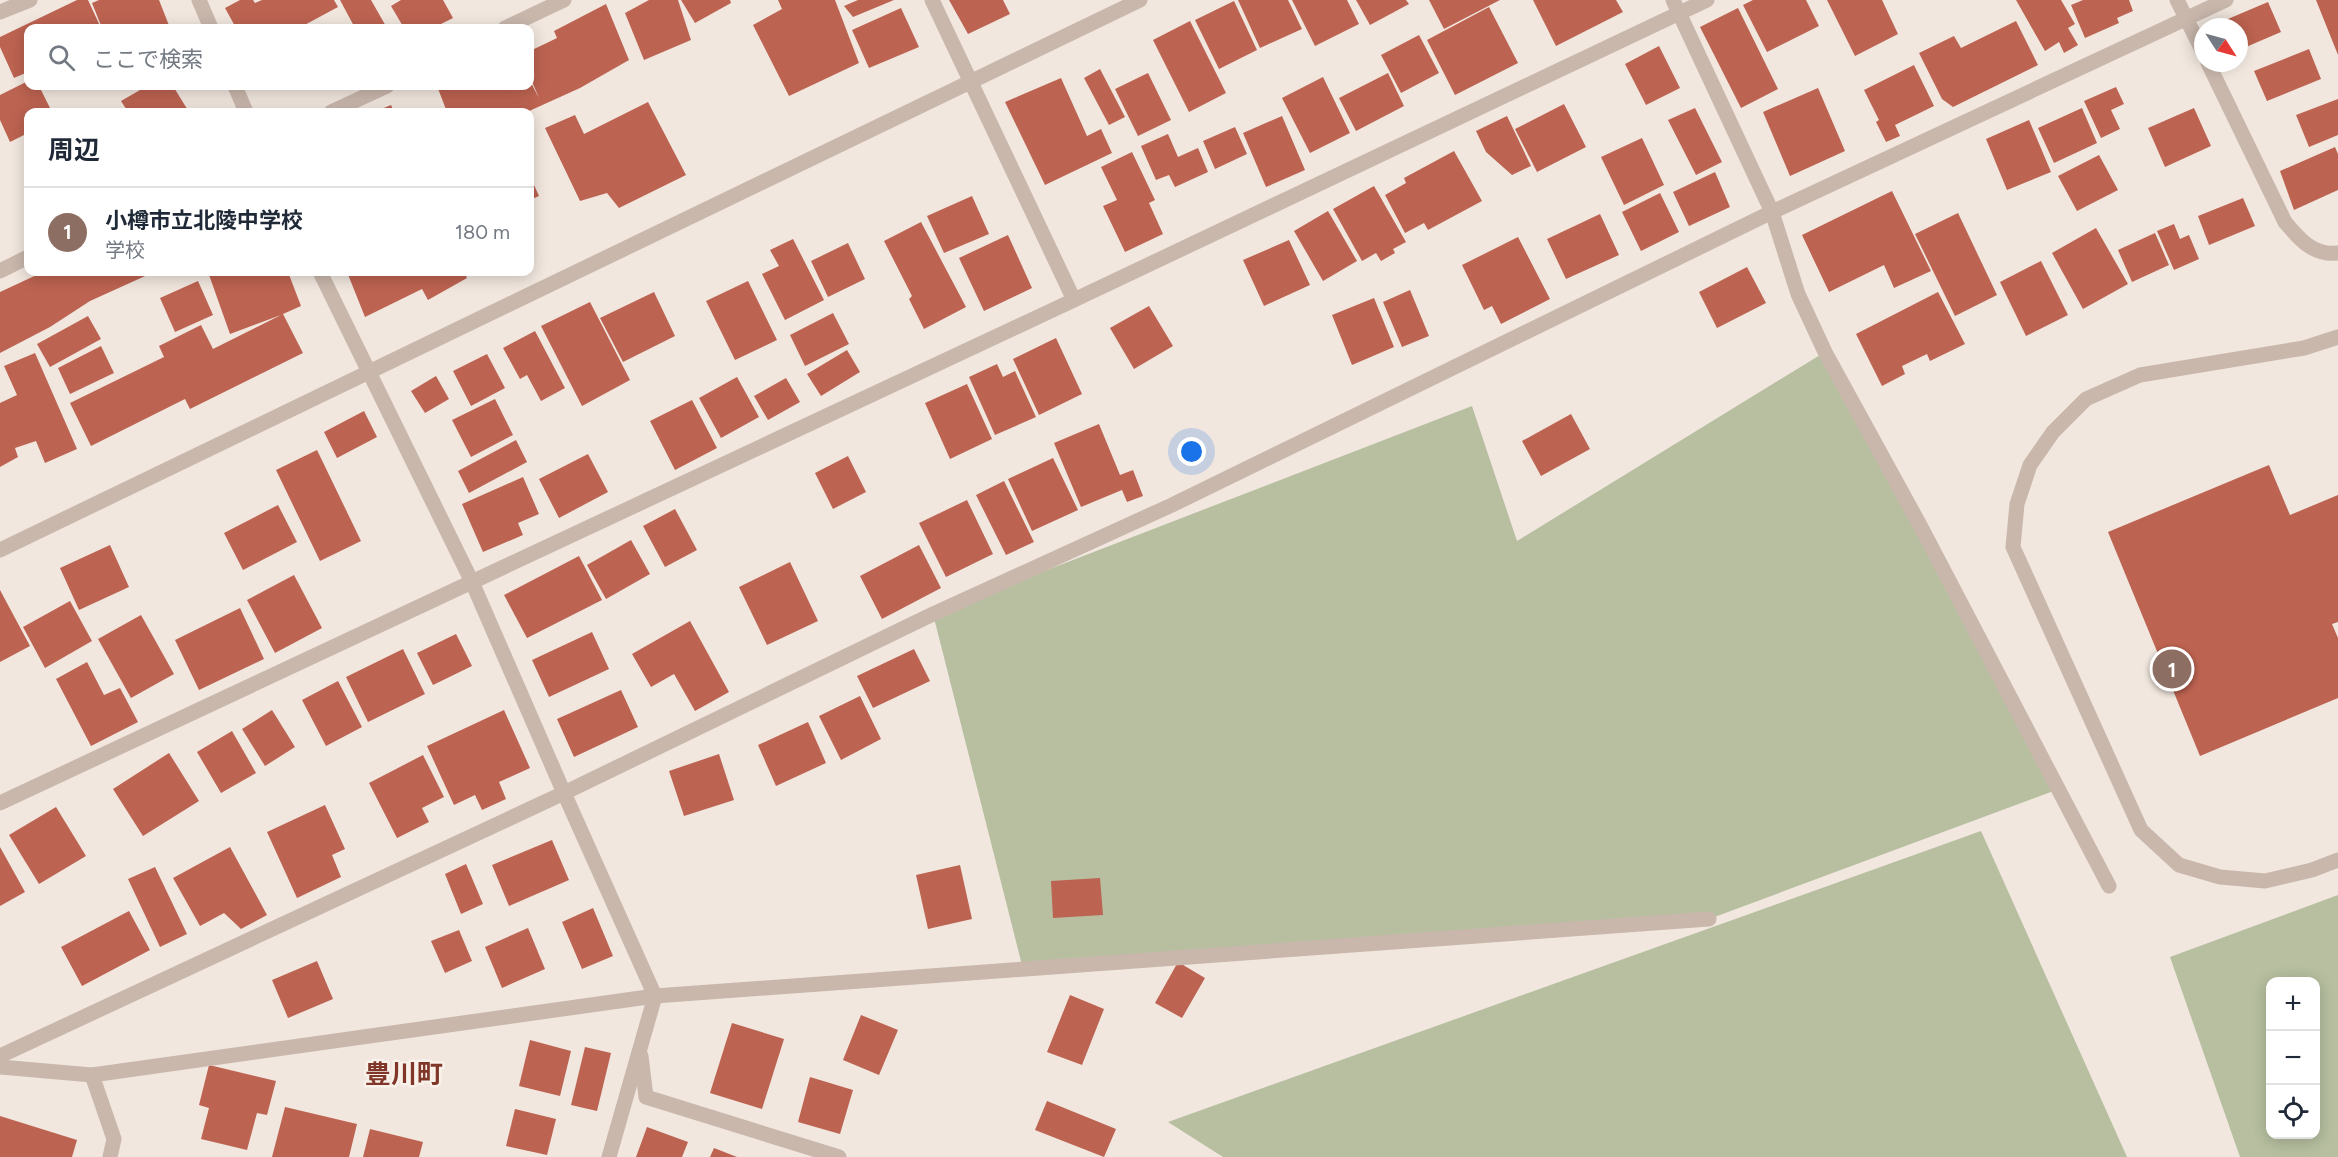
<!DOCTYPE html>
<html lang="ja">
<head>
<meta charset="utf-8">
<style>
  body { margin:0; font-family:Figtree,"Noto Sans JP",sans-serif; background:#f6f6f7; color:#1f2937 }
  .controls { position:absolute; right:18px; bottom:18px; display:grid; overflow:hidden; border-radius:12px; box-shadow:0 3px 15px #0003 }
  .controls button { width:54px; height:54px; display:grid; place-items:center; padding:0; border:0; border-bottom:2px solid #e0e1e3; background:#fff; color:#1f2937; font:30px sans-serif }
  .compass { position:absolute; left:2194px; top:18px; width:54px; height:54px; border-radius:50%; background:#fff; box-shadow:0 3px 15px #0003; rotate:126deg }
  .you { position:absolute; left:1192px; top:452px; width:21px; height:21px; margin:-15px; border:4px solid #fff; border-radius:50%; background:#1a73e8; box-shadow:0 0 0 9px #1a73e833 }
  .badge { display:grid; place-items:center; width:39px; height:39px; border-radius:50%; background:#d93025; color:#fff; font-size:20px; font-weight:700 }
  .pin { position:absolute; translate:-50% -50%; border:3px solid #fff; box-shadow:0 2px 6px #0006 }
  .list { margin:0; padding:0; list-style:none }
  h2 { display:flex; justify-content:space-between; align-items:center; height:78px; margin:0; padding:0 24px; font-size:26px }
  h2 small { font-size:20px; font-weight:400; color:#747a83 }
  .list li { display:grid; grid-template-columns:39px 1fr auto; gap:18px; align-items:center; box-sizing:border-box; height:90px; padding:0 24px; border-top:2px solid #e0e1e3 }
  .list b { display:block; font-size:22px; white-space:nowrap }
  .list p { margin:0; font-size:20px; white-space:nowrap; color:#747a83 }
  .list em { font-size:20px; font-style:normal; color:#747a83 }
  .icon { flex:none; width:33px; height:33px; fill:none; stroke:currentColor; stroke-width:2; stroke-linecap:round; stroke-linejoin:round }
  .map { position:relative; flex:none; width:2338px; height:1157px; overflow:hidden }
  .search { position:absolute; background:#fff; box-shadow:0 3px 15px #0003; left:24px; top:24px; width:510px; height:66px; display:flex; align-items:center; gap:15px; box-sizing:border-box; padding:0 21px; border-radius:12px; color:#747a83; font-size:22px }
  .panel { position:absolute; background:#fff; box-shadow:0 3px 15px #0003; left:24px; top:108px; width:510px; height:168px; border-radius:12px }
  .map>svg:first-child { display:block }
  .green { fill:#b7bfa0; fill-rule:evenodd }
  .building { fill:#bd6351 }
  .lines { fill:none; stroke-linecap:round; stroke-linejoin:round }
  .service { stroke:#c9b7ac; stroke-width:15 }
  .minor { stroke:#c9b7ac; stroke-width:15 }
  .tertiary { stroke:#c9b7ac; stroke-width:15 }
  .labels { text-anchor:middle; stroke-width:5; stroke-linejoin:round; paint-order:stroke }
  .quarter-label { font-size:26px; font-weight:bold; fill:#803729; stroke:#f9f2eb }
</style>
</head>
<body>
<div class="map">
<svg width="2338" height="1157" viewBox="0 0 2338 1157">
  <rect width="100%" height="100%" fill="#f1e7df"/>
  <!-- green -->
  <g class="green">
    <path d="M1825 352 2059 789 1709 919 1023 969 933 614 1472 406 1517 541Z"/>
    <path d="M1981 831 2127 1157H1223L1168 1122Z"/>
    <path d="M2338 895V1157H2240L2170 957ZM2270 982H2316V1134H2270Z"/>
  </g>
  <!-- building -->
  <g class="building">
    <path d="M77 0H88L101 28H28V72L14 78 0 47V37Z"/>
    <path d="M99 0H159L170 28H102L92 3Z"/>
    <path d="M240 0H253L255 3 262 0H334L338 7 299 28H236L225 8Z"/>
    <path d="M340 0H371L387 28H355Z"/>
    <path d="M401 0H443L453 18 433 28H404L391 6Z"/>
    <path d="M649 0H678L691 40 644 60 625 13Z"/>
    <path d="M681 0H730L731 3 695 23Z"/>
    <path d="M778 0H835L859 63 789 96 753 25 782 9Z"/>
    <path d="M858 0H894L853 17 844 6Z"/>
    <path d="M949 0H1003L1010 14 968 34Z"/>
    <path d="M1238 0H1288L1302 29 1260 48Z"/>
    <path d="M1292 0H1347L1359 24 1315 46Z"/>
    <path d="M1356 0H1406L1409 4 1370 25Z"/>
    <path d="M1429 0H1500L1444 29Z"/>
    <path d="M1533 0H1616L1623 12 1556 46Z"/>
    <path d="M1753 0H1806L1819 26 1767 52 1743 5Z"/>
    <path d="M1827 0H1882L1898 34 1855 56Z"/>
    <path d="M2016 0H2061L2075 24 2068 28 2078 45 2064 53 2059 42 2045 51Z"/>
    <path d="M2083 0H2129L2133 11 2117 18 2119 23 2085 38 2071 5Z"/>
    <path d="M2316 0H2338V55Z"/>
    <path d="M1234 1 1257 50 1219 69 1195 20Z"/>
    <path d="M2268 2 2281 32 2239 50V27H2209Z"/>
    <path d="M606 4 629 60 580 88 527 112H499L498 110 493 112H447L437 86H530V81L539 98 530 77V51L557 38 554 31Z"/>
    <path d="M1489 7 1518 63 1455 95 1427 40Z"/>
    <path d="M901 8 919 47 869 68 852 30Z"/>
    <path d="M1738 8 1778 89 1741 108 1700 27Z"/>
    <path d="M1190 21 1226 93 1189 112 1153 40Z"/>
    <path d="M2016 21 2038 65 1953 107 1942 99 1919 53 1954 36 1961 48Z"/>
    <path d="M1419 35 1439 73 1401 93 1381 55Z"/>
    <path d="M1659 46 1680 88 1646 105 1625 64Z"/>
    <path d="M2309 49 2321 79 2267 101 2254 71Z"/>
    <path d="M1914 65 1934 106 1895 125 1900 136 1886 142 1876 122 1879 120 1864 90Z"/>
    <path d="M1100 69 1125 117 1109 125 1084 78Z"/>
    <path d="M1148 73 1171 120 1138 136 1115 89Z"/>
    <path d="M1388 73 1404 106 1356 131 1339 98Z"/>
    <path d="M1323 77 1350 133 1310 153 1282 98Z"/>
    <path d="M1061 78 1087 136 1101 129 1112 153 1045 185 1005 102Z"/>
    <path d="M28 81V86H39L52 112H28V133L10 142 0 120V95Z"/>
    <path d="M147 86H173L189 112H128L121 101Z"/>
    <path d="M2116 87 2124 104 2111 110 2120 129 2101 138 2084 101Z"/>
    <path d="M1818 88 1845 151 1790 176 1763 112Z"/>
    <path d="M2338 99V135L2309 147 2296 115Z"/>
    <path d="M648 102 686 175 619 208 607 193 580 201 545 128 575 115 584 134Z"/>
    <path d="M1564 104 1586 147 1537 172 1515 129Z"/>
    <path d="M391 105 394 112H374Z"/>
    <path d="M1695 108 1722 162 1696 175 1668 120Z"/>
    <path d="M2082 108 2097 143 2054 163 2038 128Z"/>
    <path d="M2194 108 2211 146 2165 167 2148 128Z"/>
    <path d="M1282 116 1305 170 1266 187 1243 133Z"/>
    <path d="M1507 116 1531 166 1512 175 1486 152 1476 131Z"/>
    <path d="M2029 120 2051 172 2007 190 1986 139Z"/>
    <path d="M1235 127 1247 154 1215 169 1203 141Z"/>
    <path d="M1168 134 1178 157 1198 148 1208 172 1175 187 1169 175 1156 180 1141 146Z"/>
    <path d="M1642 138 1664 185 1624 205 1601 157Z"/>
    <path d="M2335 147 2338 154V190L2294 210 2280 171Z"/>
    <path d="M1454 151 1482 201 1428 230 1424 223 1405 233 1385 195 1406 183 1404 178Z"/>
    <path d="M1132 152 1155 200 1149 203 1163 234 1125 252 1103 206 1117 200 1101 167Z"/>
    <path d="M2099 155 2118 190 2077 211 2058 176Z"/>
    <path d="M1715 172 1730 207 1689 226 1673 192Z"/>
    <path d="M530 176 539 196 530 200Z"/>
    <path d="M1374 186 1406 242 1393 249 1395 253 1381 261 1376 253 1362 261 1333 209Z"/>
    <path d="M1892 191 1931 271 1894 288 1884 265 1829 292 1802 235Z"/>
    <path d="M1660 193 1679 232 1641 251 1622 212Z"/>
    <path d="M972 196 989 234 944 253 927 216Z"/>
    <path d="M2243 198 2255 226 2209 245 2198 216Z"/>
    <path d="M1328 211 1357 261 1323 281 1294 231Z"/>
    <path d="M1958 213 1997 295 1955 316 1915 234Z"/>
    <path d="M1600 214 1619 255 1566 279 1547 239Z"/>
    <path d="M921 222 966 307 924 329 909 299 912 296 884 241Z"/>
    <path d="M2174 224 2180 239 2189 235 2199 259 2174 270 2157 231Z"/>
    <path d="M2096 228 2128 284 2083 309 2052 253Z"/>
    <path d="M2155 233 2169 265 2132 282 2118 250Z"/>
    <path d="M1008 235 1032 288 984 311 959 258Z"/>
    <path d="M1518 237 1550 299 1501 324 1492 306 1484 310 1462 265Z"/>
    <path d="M793 239 824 300 785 320 762 274 779 266 770 250Z"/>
    <path d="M1289 240 1310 285 1264 306 1243 260Z"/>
    <path d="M848 243 865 279 828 297 811 261Z"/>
    <path d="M2041 261 2068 315 2026 336 2000 282Z"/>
    <path d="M1747 267 1766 303 1717 328 1699 292Z"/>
    <path d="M43 272H154L90 301 50 327 0 353V292Z"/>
    <path d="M208 272H288L301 306 283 314 303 353 190 409 185 399 91 446 70 403 164 357 159 346 201 325 213 349 281 315 230 334Z"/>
    <path d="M347 272H464L467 278 428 300 422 289 365 317Z"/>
    <path d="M198 281 213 315 175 332 160 298Z"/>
    <path d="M748 281 777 340 735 360 706 301Z"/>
    <path d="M1410 290 1429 336 1402 347 1383 302Z"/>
    <path d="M654 292 675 336 623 362 600 318Z"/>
    <path d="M1938 292 1965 344 1930 361 1927 354 1902 366 1905 374 1882 386 1856 334Z"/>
    <path d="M1374 298 1394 347 1352 365 1332 315Z"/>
    <path d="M590 302 630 380 582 406 541 326Z"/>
    <path d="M1149 306 1173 346 1134 369 1110 328Z"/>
    <path d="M833 313 849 344 805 366 790 335Z"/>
    <path d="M88 316 101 339 50 367 37 344Z"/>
    <path d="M535 331 565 388 541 401 527 375 520 379 503 348Z"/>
    <path d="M1056 338 1082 394 1039 415 1013 359Z"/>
    <path d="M101 346 114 373 70 394 58 368Z"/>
    <path d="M847 350 860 372 821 396 807 374Z"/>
    <path d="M35 353 77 449 45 463 36 441 15 448 18 457 0 467V403L17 395 4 366Z"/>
    <path d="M487 354 505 388 471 406 453 371Z"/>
    <path d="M997 364 1003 377 1015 371 1036 417 995 435 969 377Z"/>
    <path d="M436 376 449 399 425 413 411 391Z"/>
    <path d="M737 377 759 417 721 438 699 398Z"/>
    <path d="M786 378 800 402 768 420 754 396Z"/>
    <path d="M967 384 992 439 950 459 925 403Z"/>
    <path d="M495 399 513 435 471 457 452 420Z"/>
    <path d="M692 400 717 448 675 470 650 421Z"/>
    <path d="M364 411 377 437 337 458 324 432Z"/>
    <path d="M1571 414 1590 449 1541 476 1522 441Z"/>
    <path d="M1099 424 1120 475 1133 470 1143 496 1127 502 1122 490 1081 507 1054 443Z"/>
    <path d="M516 440 527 462 469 493 458 471Z"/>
    <path d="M317 450 361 541 320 561 276 470Z"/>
    <path d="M588 454 608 492 559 518 539 479Z"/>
    <path d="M848 456 866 492 833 509 815 473Z"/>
    <path d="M1053 458 1078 510 1032 531 1008 479Z"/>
    <path d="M2269 465 2290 515 2338 495V622L2332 624 2338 638V698L2200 756 2108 532Z"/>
    <path d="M523 477 539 514 518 523 523 535 483 552 462 504Z"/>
    <path d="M1004 481 1034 542 1006 555 976 495Z"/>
    <path d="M967 500 993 554 946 577 919 523Z"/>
    <path d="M278 505 297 542 243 570 224 533Z"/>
    <path d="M675 509 697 550 665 567 643 526Z"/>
    <path d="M631 540 650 574 606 599 587 565Z"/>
    <path d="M110 545 129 587 79 610 60 568Z"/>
    <path d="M919 545 941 588 882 619 860 576Z"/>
    <path d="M579 556 602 600 527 638 504 595Z"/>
    <path d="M790 562 818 621 767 645 739 587Z"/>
    <path d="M294 575 322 628 275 653 247 600Z"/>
    <path d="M0 590 30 646 0 662Z"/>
    <path d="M70 601 92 641 45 668 23 627Z"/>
    <path d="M240 608 264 659 199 690 175 640Z"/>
    <path d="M141 615 174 674 131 698 98 639Z"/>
    <path d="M690 621 729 692 695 711 674 674 651 687 632 654Z"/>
    <path d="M592 632 609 669 549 697 532 660Z"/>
    <path d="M456 634 472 666 433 685 417 653Z"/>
    <path d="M403 649 425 694 368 722 346 677Z"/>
    <path d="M914 649 930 681 873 708 857 676Z"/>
    <path d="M87 662 104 695 120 688 138 722 91 746 56 679Z"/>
    <path d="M338 681 362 727 326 746 302 700Z"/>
    <path d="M621 690 638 727 574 757 557 719Z"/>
    <path d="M860 696 881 739 841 760 819 716Z"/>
    <path d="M272 710 295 747 265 766 242 729Z"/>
    <path d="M504 710 530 768 499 782 506 799 482 810 475 795 454 805 427 746Z"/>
    <path d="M808 722 826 763 776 786 758 745Z"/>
    <path d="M232 731 256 773 221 793 197 752Z"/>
    <path d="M169 753 199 801 143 836 113 789Z"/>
    <path d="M719 754 734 800 684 816 669 771Z"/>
    <path d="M423 755 444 797 422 808 429 822 397 838 369 783Z"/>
    <path d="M325 805 345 849 332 855 341 877 297 898 267 832Z"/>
    <path d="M56 807 86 856 39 884 9 835Z"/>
    <path d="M552 840 569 880 509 906 492 865Z"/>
    <path d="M0 847 25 892 0 906Z"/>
    <path d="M230 847 267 915 241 929 224 913 200 926 173 878Z"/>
    <path d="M466 864 483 904 461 914 445 874Z"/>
    <path d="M960 865 972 919 928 929 916 875Z"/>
    <path d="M155 867 187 934 160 947 128 879Z"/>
    <path d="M1100 878 1103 915 1053 918 1051 881Z"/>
    <path d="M593 908 613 956 582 969 562 922Z"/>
    <path d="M129 911 150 950 82 986 61 947Z"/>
    <path d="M528 928 545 969 502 988 485 947Z"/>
    <path d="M459 930 472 961 445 973 431 941Z"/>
    <path d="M317 961 333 999 288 1018 272 980Z"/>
    <path d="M1178 962 1205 978 1182 1018 1155 1003Z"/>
    <path d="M1070 995 1104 1009 1082 1065 1047 1052Z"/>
    <path d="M861 1015 898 1030 879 1075 843 1060Z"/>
    <path d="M732 1023 784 1039 762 1109 710 1093Z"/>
    <path d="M530 1040 571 1051 560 1096 519 1086Z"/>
    <path d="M585 1047 611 1053 597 1111 571 1105Z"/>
    <path d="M209 1065 276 1081 267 1115 257 1113 247 1150 201 1139 209 1108 199 1105Z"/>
    <path d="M810 1077 853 1090 840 1134 798 1122Z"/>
    <path d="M1047 1101 1116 1129 1104 1157 1035 1130Z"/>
    <path d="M285 1107 357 1124 349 1157H272Z"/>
    <path d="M515 1109 556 1119 547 1155 506 1146Z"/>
    <path d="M0 1116 77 1140 72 1157H0Z"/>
    <path d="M647 1127 688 1142 682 1157H636Z"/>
    <path d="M370 1129 423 1142 419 1157H363Z"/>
    <path d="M714 1148 737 1157H710Z"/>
  </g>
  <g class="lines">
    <!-- service -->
    <g class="service">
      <path d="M2285 222C2300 240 2314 256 2338 253"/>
      <path d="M2338 337 2304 348 2140 375 2086 399 2053 432 2030 465 2017 504 2013 547 2141 830 2179 865 2220 877 2265 881 2312 870 2338 860"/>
    </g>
    <!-- minor -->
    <g class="minor">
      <path d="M199 0 211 28"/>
      <path d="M932 0 1074 300"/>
      <path d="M1673 0 1772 212 1798 294 1825 352 1921 527 2109 886"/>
      <path d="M2177 0 2203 52"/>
      <path d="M0 12 30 0"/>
      <path d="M505 28 564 0"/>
      <path d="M2208 63 2285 222"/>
      <path d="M235 86 246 112"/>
      <path d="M331 112 387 86"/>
      <path d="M0 271 28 257"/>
      <path d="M320 272 472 582 564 793 655 996 609 1157"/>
      <path d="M0 803 1074 300 1707 0"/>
      <path d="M0 1056 564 793 933 614 1172 505 1772 212 2226 0"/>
      <path d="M641 1056 646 1097 839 1157"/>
      <path d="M0 1067 92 1075 655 996 1709 919"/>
      <path d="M92 1075 114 1139 110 1157"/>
    </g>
    <!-- tertiary -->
    <path class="tertiary" d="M0 550 1140 0"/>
  </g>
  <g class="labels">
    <!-- quarter labels -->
    <g class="quarter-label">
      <text x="404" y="1083">豊川町</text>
    </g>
  </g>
</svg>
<div class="controls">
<button>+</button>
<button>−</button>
<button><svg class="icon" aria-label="locate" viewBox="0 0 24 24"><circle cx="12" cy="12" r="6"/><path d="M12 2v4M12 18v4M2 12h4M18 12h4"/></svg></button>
</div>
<svg class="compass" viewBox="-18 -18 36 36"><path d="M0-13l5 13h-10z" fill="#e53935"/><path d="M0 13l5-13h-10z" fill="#747a83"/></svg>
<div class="you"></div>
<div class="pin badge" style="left:2172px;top:669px;background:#8d6e63">1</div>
<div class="search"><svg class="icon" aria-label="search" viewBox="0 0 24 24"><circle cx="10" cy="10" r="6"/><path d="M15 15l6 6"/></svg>ここで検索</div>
<section class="panel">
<h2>周辺<small></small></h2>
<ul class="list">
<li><span class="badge" style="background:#8d6e63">1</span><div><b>小樽市立北陵中学校</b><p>学校</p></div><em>180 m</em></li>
</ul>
</section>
</div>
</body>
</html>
